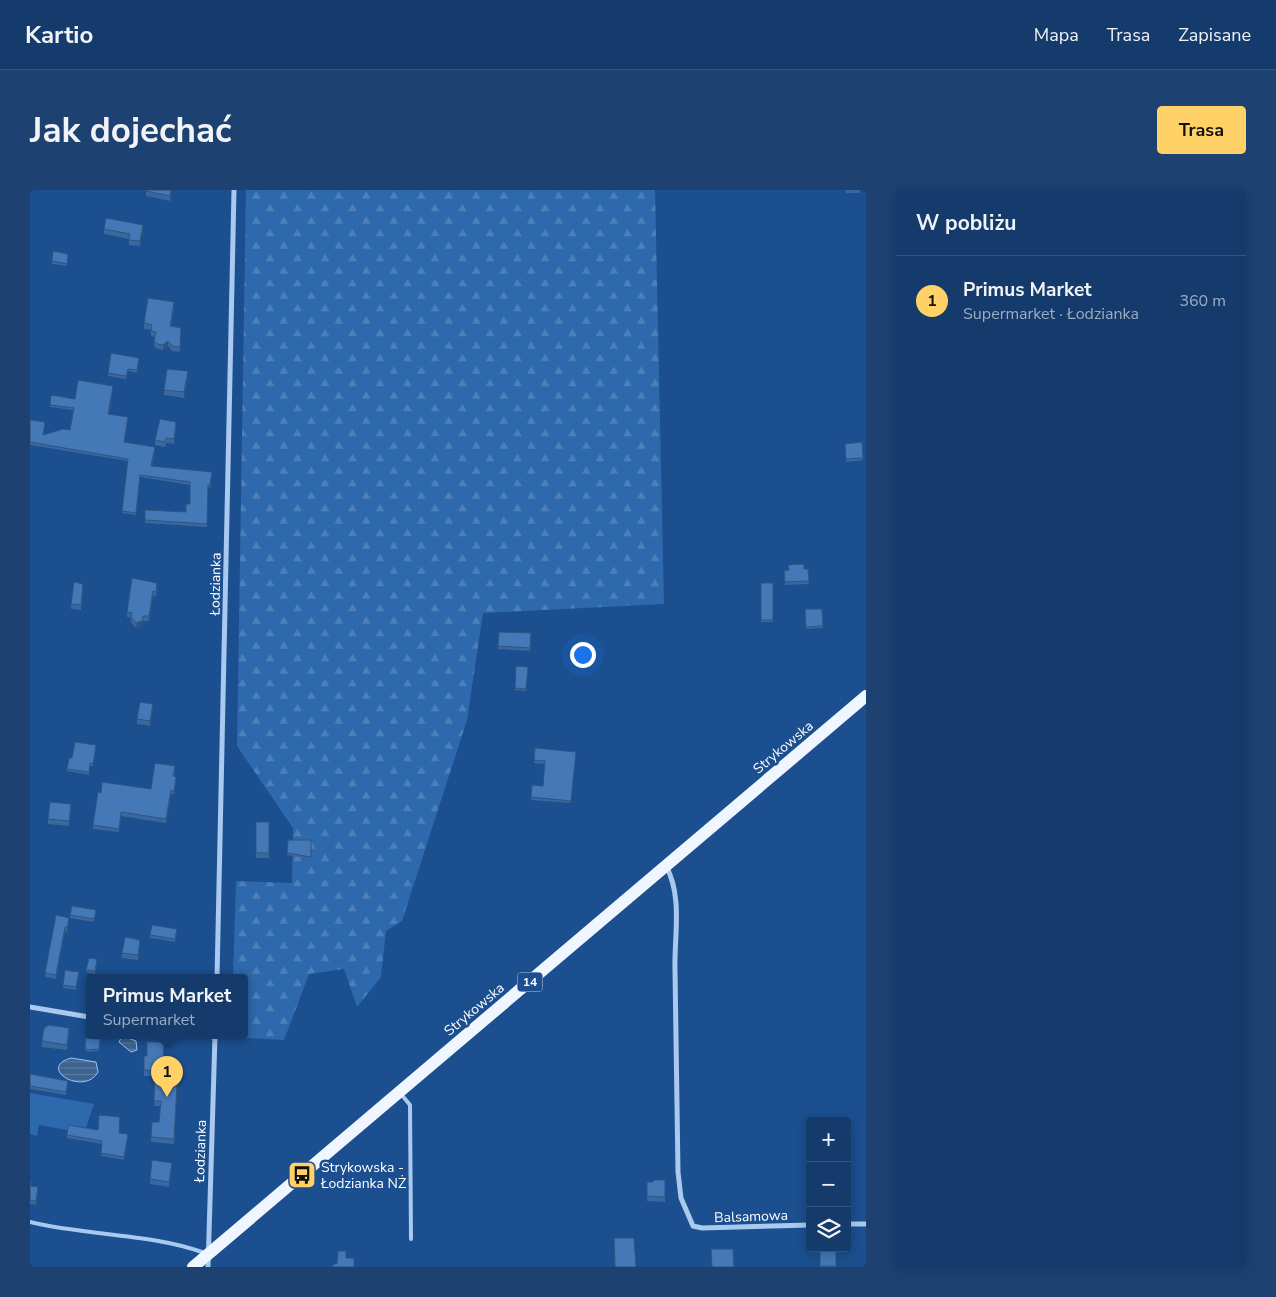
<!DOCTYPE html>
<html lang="pl">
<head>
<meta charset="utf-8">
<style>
  body { margin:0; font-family:"Nunito Sans",sans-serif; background:#1d4271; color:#f1f3f6 }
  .controls { position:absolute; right:15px; bottom:15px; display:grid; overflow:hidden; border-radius:5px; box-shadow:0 2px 12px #0003 }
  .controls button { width:45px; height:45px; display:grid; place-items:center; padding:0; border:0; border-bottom:1px solid #33557e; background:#143b6b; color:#f1f3f6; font:25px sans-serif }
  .you { position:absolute; left:552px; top:464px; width:18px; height:18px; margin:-12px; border:4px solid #fff; border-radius:50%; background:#1a73e8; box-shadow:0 0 0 8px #1a73e833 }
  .badge { display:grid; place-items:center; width:32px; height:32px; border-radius:50%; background:#ffd166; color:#111; font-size:16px; font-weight:700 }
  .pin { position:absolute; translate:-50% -41px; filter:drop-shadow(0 1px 2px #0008) }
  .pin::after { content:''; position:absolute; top:26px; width:18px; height:15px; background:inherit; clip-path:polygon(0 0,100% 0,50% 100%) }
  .popup { position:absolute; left:56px; top:784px; width:162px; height:65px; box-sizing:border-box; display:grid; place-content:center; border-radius:5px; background:#143b6b; filter:drop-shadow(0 1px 4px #0005); font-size:16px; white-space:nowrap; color:#9dadc1 }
  .popup b { font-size:19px; color:#f1f3f6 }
  .popup::after { content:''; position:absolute; left:50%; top:100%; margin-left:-10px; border:10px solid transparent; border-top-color:#143b6b }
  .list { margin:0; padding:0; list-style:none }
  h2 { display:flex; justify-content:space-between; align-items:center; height:65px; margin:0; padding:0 20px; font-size:21px }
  h2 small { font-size:16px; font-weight:400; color:#9dadc1 }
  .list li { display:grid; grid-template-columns:32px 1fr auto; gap:15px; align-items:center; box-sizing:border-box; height:90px; padding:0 20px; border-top:1px solid #33557e }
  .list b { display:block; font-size:19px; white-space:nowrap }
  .list p { margin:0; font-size:16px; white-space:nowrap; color:#9dadc1 }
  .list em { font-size:16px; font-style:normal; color:#9dadc1 }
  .icon { flex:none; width:28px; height:28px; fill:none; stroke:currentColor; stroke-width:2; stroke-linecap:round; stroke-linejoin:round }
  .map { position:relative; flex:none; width:836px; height:1077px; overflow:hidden; border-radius:5px }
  header { display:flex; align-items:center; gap:30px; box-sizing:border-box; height:70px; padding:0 25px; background:#143b6b; border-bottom:1px solid #33557e }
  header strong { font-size:24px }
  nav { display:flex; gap:28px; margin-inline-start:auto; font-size:18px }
  .intro { display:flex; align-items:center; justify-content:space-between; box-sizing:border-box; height:120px; padding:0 30px }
  h1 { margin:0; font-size:35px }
  .button { padding:12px 22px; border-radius:5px; background:#ffd166; color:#111; font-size:18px; font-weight:700 }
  main { display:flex; gap:30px; padding:0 30px }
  aside { flex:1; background:#143b6b; border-radius:5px; box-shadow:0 2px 12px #0003 }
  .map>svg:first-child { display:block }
  .grass { fill:#2e69ad }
  .forest { fill:url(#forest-firs) }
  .water { fill:url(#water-rules); stroke:#9cc4f0 }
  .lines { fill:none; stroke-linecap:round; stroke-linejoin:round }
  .service { stroke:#a9c9ee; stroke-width:4 }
  .minor { stroke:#a9c9ee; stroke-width:5 }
  .primary { stroke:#f0f6ff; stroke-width:12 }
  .wall { fill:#3a679d }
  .shaded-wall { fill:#305480 }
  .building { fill:#4478b7; stroke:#305480 }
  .labels { text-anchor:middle; stroke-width:5; stroke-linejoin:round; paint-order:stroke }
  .shield { fill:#1b4f8f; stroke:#bbcadd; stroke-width:1 }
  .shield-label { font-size:12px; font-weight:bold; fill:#fff }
  .street-label { font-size:14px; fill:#fff; stroke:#1b4f8f }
  .poi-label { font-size:14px; fill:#fff; stroke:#1b4f8f; text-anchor:start }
</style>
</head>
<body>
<header>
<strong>Kartio</strong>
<nav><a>Mapa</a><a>Trasa</a><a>Zapisane</a></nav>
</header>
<div class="intro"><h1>Jak dojechać</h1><a class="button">Trasa</a></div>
<main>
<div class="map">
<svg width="836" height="1077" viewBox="0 0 836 1077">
  <defs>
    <pattern id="forest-firs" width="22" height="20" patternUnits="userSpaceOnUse" patternTransform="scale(1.25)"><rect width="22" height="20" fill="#2e69ad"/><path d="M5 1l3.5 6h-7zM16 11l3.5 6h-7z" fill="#4d80b9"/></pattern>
    <pattern id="water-rules" width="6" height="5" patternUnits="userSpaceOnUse" patternTransform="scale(1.25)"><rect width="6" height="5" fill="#3c6290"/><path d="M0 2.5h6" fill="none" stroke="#597aa1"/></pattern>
  </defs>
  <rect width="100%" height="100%" fill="#1b4f8f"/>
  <!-- grass -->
  <path class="grass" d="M0 903 64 914 54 943 9 935 7 946 0 944Z"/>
  <!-- forest -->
  <path class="forest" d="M216 0H625L634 414 453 423 437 530 372 731 356 741 351 787 327 817 314 779 279 784 254 850 201 847 214 846V788H203L206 691 262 693 263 638 207 556Z"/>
  <!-- water -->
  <g class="water">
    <path d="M92 846 106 851 107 860 101 862 89 852Z"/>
    <path d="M41 868 66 872 68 882C54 907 6 878 41 868Z"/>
  </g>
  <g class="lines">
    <!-- service -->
    <g class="service">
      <path d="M371 904 380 915 381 1049"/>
      <path d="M0 1032C57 1046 119 1043 175 1063"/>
    </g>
    <!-- minor -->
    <g class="minor">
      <path d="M636 676C653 707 644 746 645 780 646 847 647 915 648 982L651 1008 663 1036 672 1038 780 1035"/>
      <path d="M187 788 204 0"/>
      <path d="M0 817 59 827"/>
      <path d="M175 846 185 847"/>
      <path d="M817 1034H836"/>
      <path d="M178 1077 185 846"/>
    </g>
    <!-- primary -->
    <path class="primary" d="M163 1077 836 506"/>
  </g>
  <!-- wall -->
  <g class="wall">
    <path d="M116 0H142L140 11 116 6Z"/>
    <path d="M815 0H830V3H816Z"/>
    <path d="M74 39 113 40 110 56 99 55V49L74 44Z"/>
    <path d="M38 66 37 76 22 74V71Z"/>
    <path d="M144 117 141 136 151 138 150 162 142 161 138 156 133 160 127 159 124 156 125 147 121 146V140L114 139V133Z"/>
    <path d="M109 170 107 183 98 181 96 189 78 186V183Z"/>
    <path d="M158 187 154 208 134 205V200Z"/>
    <path d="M83 198 79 224 95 252 125 259 122 276 182 285 180 298 178 297 177 337 115 333V320L156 322 160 314V295L110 287 106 325 92 323 98 271 0 255V230L15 235 13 245 40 240 43 220 20 217V215L45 209Z"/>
    <path d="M146 237 144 254 136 253 135 257 125 255V250Z"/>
    <path d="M832 252 833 270 816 272 815 254Z"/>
    <path d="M778 379 779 394 755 395 754 381Z"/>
    <rect x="731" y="393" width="12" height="39"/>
    <path d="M127 398 126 407 123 406 119 431H113L112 436 106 438 101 432V428L97 427V422Z"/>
    <path d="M53 399 51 420 41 419V414Z"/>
    <path d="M775 419H792L793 438 776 439Z"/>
    <path d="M469 442 501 443 500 461 468 459Z"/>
    <path d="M486 476 498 477 496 501 485 500Z"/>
    <path d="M123 519 120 536 107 534V529Z"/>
    <path d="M66 558 63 576H60L59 585 37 581V579Z"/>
    <path d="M505 558 546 562 541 613 501 610 502 595 513 596 515 574 504 573Z"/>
    <path d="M145 580 144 586 146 590 144 604H141L136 633 91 626 89 642 63 639V635L71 603 121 599Z"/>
    <path d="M41 620 39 636 18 634V629Z"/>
    <rect x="226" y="632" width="13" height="36"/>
    <path d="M258 650H281V669L257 665Z"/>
    <path d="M66 723 64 732 40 728V725Z"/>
    <path d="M26 725 39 732 37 742 35 741 26 789 15 787V783Z"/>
    <path d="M147 742 145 752 120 748V745Z"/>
    <path d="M110 755 108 770 92 768V763Z"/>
    <path d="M67 772 65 784 56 782V780Z"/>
    <path d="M49 785 46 800 33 798V795Z"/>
    <path d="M39 843 37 860 12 857V851Z"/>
    <path d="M56 848 70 849 69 861 57 862 55 859Z"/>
    <path d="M114 866 133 878 141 894H147L144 954 121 952V947L129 932 131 916H124L125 886H114Z"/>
    <path d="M0 884 38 893 36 905 0 899Z"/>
    <path d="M89 943 98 946 94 970 71 966 72 954 37 948V945Z"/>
    <path d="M142 978 139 997 120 994V989Z"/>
    <path d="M635 990V1012L617 1011V992H623Z"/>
    <path d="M0 992 1 996 8 1000 6 1015 0 1014Z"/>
    <rect x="790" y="1058" width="16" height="19"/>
  </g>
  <!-- shaded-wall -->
  <g class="shaded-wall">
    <path d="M113 35V40L110 56V51Z"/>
    <path d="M138 151V156L133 160V155Z"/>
    <path d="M158 181V187L154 208V202Z"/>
    <path d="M123 401V406L119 431V426Z"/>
    <path d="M113 426 112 436 106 438V433Z"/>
    <path d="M123 514V519L120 536V531Z"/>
    <path d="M35 737V741L26 789V785Z"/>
    <path d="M110 750V755L108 770V765Z"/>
    <path d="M39 838V843L37 860V855Z"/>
    <path d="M142 973V978L139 997V992Z"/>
  </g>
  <!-- building -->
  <g class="building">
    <path d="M116 0H141L140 6 116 1Z"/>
    <path d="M76 28 113 35 110 51 99 50 100 44 74 39Z"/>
    <path d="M23 61 38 64 37 74 22 71Z"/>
    <path d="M118 108 144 112 140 136 151 138 150 157 142 156 138 151 133 155 127 154 124 151 126 142 121 141 122 135 114 133Z"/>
    <path d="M81 163 109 168 107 180 98 179 96 186 78 183Z"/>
    <path d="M137 179 158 181 154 202 134 200Z"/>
    <path d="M48 190 83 196 78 224 98 227 94 252 125 257 121 276 182 282 180 295H178L177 334 115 330V320L156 322V314H160V292L110 285 106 323 92 321 98 269 0 252V230L15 232 13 245 33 239 40 240 44 218 20 215 21 205 45 209Z"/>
    <path d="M130 229 146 232 144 249 136 248 135 252 125 250Z"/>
    <path d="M832 252 833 268 816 269 815 254Z"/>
    <path d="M774 374V379H778L779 391 755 392 754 381 759 380 758 375Z"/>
    <path d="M102 388 127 393 126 402 123 401 119 426H113L112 431 106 433 101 427 102 423 97 422Z"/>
    <path d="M44 392 53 394 51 415 41 414Z"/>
    <rect x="731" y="393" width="12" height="37"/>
    <path d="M775 419H792L793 436 776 437Z"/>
    <path d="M469 442 501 443 500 458 468 456Z"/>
    <path d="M486 476 498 477 496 499 485 498Z"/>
    <path d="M110 512 123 514 120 531 107 529Z"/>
    <path d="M45 552 66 555 63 574 60 573 59 582 37 579 39 568H42Z"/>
    <path d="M505 558 546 562 541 611 501 607 502 595 513 596 515 571 504 570Z"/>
    <path d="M125 573 145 576 143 586 146 587 144 601 141 600 136 629 91 622 89 639 63 635 68 602 71 603 72 592 121 599Z"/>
    <path d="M20 612 41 614 39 631 18 629Z"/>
    <rect x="226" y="632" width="13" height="31"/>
    <path d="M258 650H281V667L257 663Z"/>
    <path d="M42 716 66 720 64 729 40 725Z"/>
    <path d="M26 725 39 728 37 738 35 737 26 785 15 783Z"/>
    <path d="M122 735 147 739 145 749 120 745Z"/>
    <path d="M95 747 110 750 108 765 92 763Z"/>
    <path d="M59 768 67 769 65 781 56 780Z"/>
    <path d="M35 780 49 782 46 797 33 795Z"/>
    <path d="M19 835 39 838 37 855 12 851 14 838Z"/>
    <path d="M56 848 70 849 69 859 57 860 55 856Z"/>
    <path d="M117 852H134L133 878H141V894H147L144 949 121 947 122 932H129L131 911H124L125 881 114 880V866H117Z"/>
    <path d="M0 884 38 891 36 902 0 896Z"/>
    <path d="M69 925 90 927 89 943 98 944 94 967 71 963 72 951 37 945 38 935 68 940Z"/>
    <path d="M122 970 142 973 139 992 120 989Z"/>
    <path d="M624 990H635V1007L617 1006V992H623Z"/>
    <path d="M0 992H1V996L8 997 6 1011 0 1010Z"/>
    <path d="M584 1048H604L606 1077H585Z"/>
    <rect x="790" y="1058" width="16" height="18"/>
    <path d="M681 1059H703L704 1077H682Z"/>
    <path d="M308 1061H316V1068H324V1077H303V1074H307Z"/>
  </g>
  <!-- icons -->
  <defs>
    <symbol id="bus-square" viewBox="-11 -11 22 22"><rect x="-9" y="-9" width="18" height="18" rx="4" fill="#ffd166" stroke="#1b4f8f"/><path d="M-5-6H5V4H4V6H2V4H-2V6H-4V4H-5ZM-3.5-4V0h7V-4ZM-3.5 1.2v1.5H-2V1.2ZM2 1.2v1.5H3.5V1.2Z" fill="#111"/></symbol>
  </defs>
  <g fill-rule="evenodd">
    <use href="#bus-square" x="256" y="969" width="32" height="32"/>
  </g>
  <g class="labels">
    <!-- shield labels -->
    <rect class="shield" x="487.5" y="782.5" width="25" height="19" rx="4"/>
    <g class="shield-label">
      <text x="500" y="796">14</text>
    </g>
    <!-- street labels -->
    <g class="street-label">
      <text transform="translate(185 394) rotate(-89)" y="5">Łodzianka</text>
      <text transform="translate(753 557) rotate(-40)" y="5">Strykowska</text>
      <text transform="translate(444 819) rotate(-40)" y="5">Strykowska</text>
      <text transform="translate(170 961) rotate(-88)" y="5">Łodzianka</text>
      <text transform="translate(721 1026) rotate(-2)" y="5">Balsamowa</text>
    </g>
    <!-- poi labels -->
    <g class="poi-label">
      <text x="291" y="982">Strykowska -<tspan x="291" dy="16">Łodzianka NŻ</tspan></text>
    </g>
  </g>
</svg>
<div class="controls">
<button>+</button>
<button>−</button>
<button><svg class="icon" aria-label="layers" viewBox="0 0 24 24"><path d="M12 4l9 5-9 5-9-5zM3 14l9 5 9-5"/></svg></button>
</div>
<div class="you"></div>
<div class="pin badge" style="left:137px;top:907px">1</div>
<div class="popup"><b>Primus Market</b>Supermarket</div>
</div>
<aside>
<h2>W pobliżu<small></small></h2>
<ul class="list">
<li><span class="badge">1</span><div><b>Primus Market</b><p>Supermarket · Łodzianka</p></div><em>360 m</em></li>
</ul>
</aside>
</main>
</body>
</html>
